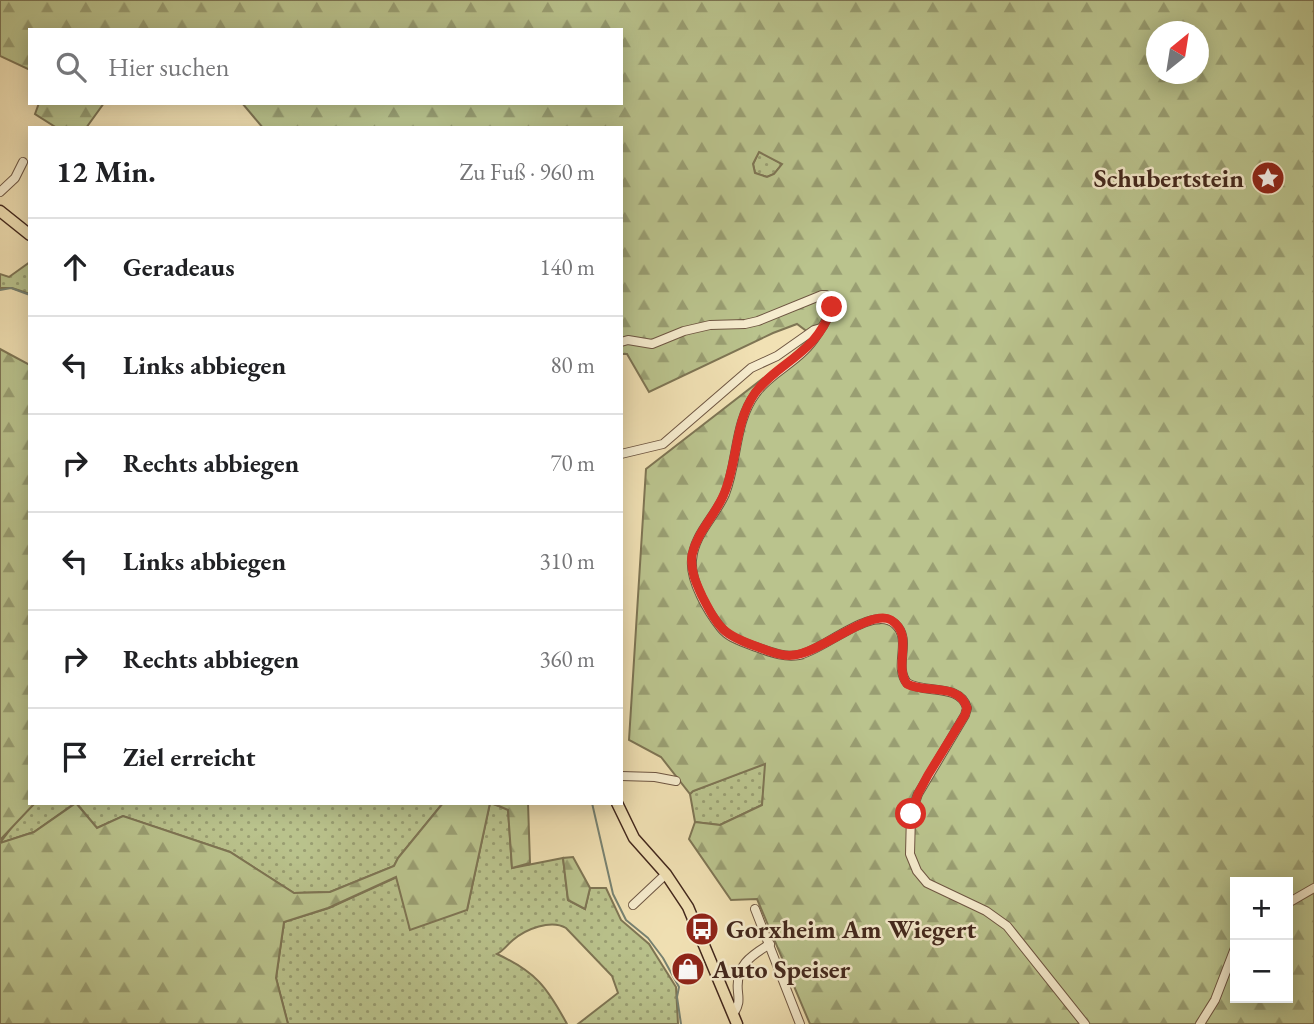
<!DOCTYPE html>
<html lang="de">
<head>
<meta charset="utf-8">
<style>
  body { margin:0; font-family:"EB Garamond",serif; background:#f2f2f2; color:#202124 }
  .controls { position:absolute; right:21px; bottom:21px; display:grid; overflow:hidden; border-radius:0px; box-shadow:0 4px 18px #0003 }
  .controls button { width:63px; height:63px; display:grid; place-items:center; padding:0; border:0; border-bottom:2px solid #e0e0e0; background:#fff; color:#202124; font:35px sans-serif }
  .compass { position:absolute; left:1146px; top:21px; width:63px; height:63px; border-radius:50%; background:#fff; box-shadow:0 4px 18px #0003; rotate:30deg }
  .stop { position:absolute; width:21px; height:21px; margin:-16px; border:5px solid #d93025; border-radius:50%; background:#fff }
  .stop.end { background:#d93025; border-color:#fff; box-shadow:0 2px 7px #0008 }
  .list { margin:0; padding:0; list-style:none }
  h2 { display:flex; justify-content:space-between; align-items:center; height:91px; margin:0; padding:0 28px; font-size:30px }
  h2 small { font-size:23px; font-weight:400; color:#757577 }
  .list li { display:grid; grid-template-columns:46px 1fr auto; gap:21px; align-items:center; box-sizing:border-box; height:98px; padding:0 28px; border-top:2px solid #e0e0e0 }
  .list b { display:block; font-size:26px; white-space:nowrap }
  .list em { font-size:23px; font-style:normal; color:#757577 }
  .icon { flex:none; width:38px; height:38px; fill:none; stroke:currentColor; stroke-width:2; stroke-linecap:round; stroke-linejoin:round }
  .map { position:relative; flex:none; width:1314px; height:1024px; overflow:hidden }
  .search { position:absolute; background:#fff; box-shadow:0 4px 18px #0003; left:28px; top:28px; width:595px; height:77px; display:flex; align-items:center; gap:18px; box-sizing:border-box; padding:0 24px; border-radius:0px; color:#757577; font-size:26px }
  .panel { position:absolute; background:#fff; box-shadow:0 4px 18px #0003; left:28px; top:126px; width:595px; height:679px; border-radius:0px }
  .map>svg:first-child { display:block }
  .grass { fill:url(#grass-dots); stroke:#7e7554; stroke-width:2 }
  .forest { fill:url(#forest-firs); stroke:#7e7554; stroke-width:2; fill-rule:evenodd }
  .lines { fill:none; stroke-linecap:round; stroke-linejoin:round }
  .stream { stroke:#778272; stroke-width:2 }
  .minor-casing { stroke:#6e5642; stroke-width:10 }
  .major-casing { stroke:#42271c; stroke-width:13 }
  .minor { stroke:#f6ecce; stroke-width:8 }
  .major { stroke:#f1e1b4; stroke-width:10 }
  .route { stroke:#d93025; stroke-width:9 }
  .labels { text-anchor:middle; stroke-width:5; stroke-linejoin:round; paint-order:stroke }
  .poi-label { font-size:26px; font-weight:bold; fill:#42271c; stroke:#f6ecce; text-anchor:start }
</style>
</head>
<body>
<div class="map">
<svg width="1314" height="1024" viewBox="0 0 1314 1024">
  <defs>
    <pattern id="grass-dots" width="8" height="8" patternUnits="userSpaceOnUse" patternTransform="scale(1.75)"><rect width="8" height="8" fill="#bac38d"/><path d="M2 2h.1M6 6h.1" fill="none" stroke="#999e72" stroke-width="1.8" stroke-linecap="round"/></pattern>
    <pattern id="forest-firs" width="22" height="20" patternUnits="userSpaceOnUse" patternTransform="scale(1.75)"><rect width="22" height="20" fill="#bac38d"/><path d="M5 1l3.5 6h-7zM16 11l3.5 6h-7z" fill="#999e72"/></pattern>
  </defs>
  <rect width="100%" height="100%" fill="#f1e1b4"/>
  <filter id="stains"><feTurbulence type="fractalNoise" baseFrequency=".00286" numOctaves="4"/><feColorMatrix values="0 0 0 0 .2 0 0 0 0 .09 0 0 0 0 .02 0 0 0 .5 -.17"/></filter>
  <radialGradient id="worn" r=".72"><stop offset=".6" stop-color="#630" stop-opacity="0"/><stop offset="1" stop-color="#630" stop-opacity=".3"/></radialGradient>
  <!-- grass -->
  <g class="grass">
    <path d="M759 151 782 164 774 174 767 177 755 173 753 164Z"/>
    <path d="M30 262V294L12 288H0V274L9 277Z"/>
    <path d="M766 763 762 805 720 825 695 822 690 794 693 791Z"/>
    <path d="M35 803H75L34 832 0 843 18 819Z"/>
    <path d="M76 803H443L398 858 394 866 330 892 294 893 230 852 123 816 97 828Z"/>
    <path d="M490 803 508 809 512 868 563 858 568 900 585 909 590 888H606L621 920 649 944 676 987 678 1024H578L618 993 612 976 566 928C551 919 526 929 513 940 507 945 503 951 497 954 536 972 547 987 567 1024H288L276 978 284 922 329 908 397 877 467 910Z"/>
  </g>
  <!-- forest -->
  <g class="forest">
    <path d="M0 0H1314V1024H810L757 899 731 900 689 839 695 822 720 825 762 805 765 764 693 791 690 794 661 757 629 740 646 469 788 359 813 336 797 324 773 333 649 392 627 354H621V128H263L242 103H621V30H30V70L0 56ZM1156 32H1198V74H1156ZM759 152 782 164 774 174 767 177 755 173 753 164ZM1235 882H1288V998H1235Z"/>
    <path d="M39 103H104L86 128H57L35 114Z"/>
    <path d="M0 349 30 365V803H35L0 840Z"/>
    <path d="M76 803 97 828 123 816 230 852 294 893 330 892 394 866 398 858 443 803H490L467 910 410 930 396 877 328 908 284 922 276 978 288 1024H0V843L34 832Z"/>
    <path d="M492 803H528L530 863 512 868 508 810Z"/>
    <path d="M573 857 590 888 585 909 568 900 563 858Z"/>
  </g>
  <g class="lines">
    <!-- stream -->
    <g class="stream">
      <path d="M0 290 11 288 30 295"/>
      <path d="M592 803 613 894 626 920 648 938 663 958 679 987 677 997 681 1024"/>
    </g>
    <defs>
      <g id="minor">
        <path d="M0 192 15 178 23 162"/>
        <path d="M621 342 628 340 652 344 684 331 710 325 745 324 758 321 822 295H826L832 301C832 311 828 317 823 326 817 335 812 344 804 351 789 366 768 376 756 393 734 422 738 461 725 494 715 517 694 534 692 560 690 581 708 612 721 628 729 638 741 641 753 646 768 651 783 658 799 655 824 650 873 604 895 624 913 640 893 665 907 683 925 694 960 683 967 708L965 715 918 794 911 814 910 854 917 871 927 883 986 911 1007 926 1085 1024"/>
        <path d="M621 454 663 444 751 368 777 356 814 330 821 328"/>
        <path d="M621 776 655 777 676 781"/>
        <path d="M1288 903 1314 888"/>
        <path d="M633 905 666 874"/>
        <path d="M755 909 800 1024"/>
        <path d="M734 1013C739 1005 739 1001 738 992 735 966 750 956 770 944"/>
        <path d="M1200 1024 1215 1000 1235 948"/>
      </g>
      <g id="major">
        <path d="M0 211 30 235"/>
        <path d="M617 803 634 838 666 874 688 907 737 1024"/>
      </g>
    </defs>
    <!-- minor casing -->
    <use href="#minor" class="minor-casing"/>
    <!-- major casing -->
    <use href="#major" class="major-casing"/>
    <!-- minor -->
    <use href="#minor" class="minor"/>
    <!-- major -->
    <use href="#major" class="major"/>
  </g>
  <g class="lines">
    <!-- route -->
    <path class="route" d="M832 307C816 355 780 360 755 393 734 423 738 462 724 494 715 516 697 532 692 555 690 570 696 583 702 596 719 629 723 635 758 647 769 651 782 657 794 655 820 653 871 608 891 620 915 635 893 664 907 684 926 694 959 682 967 708L965 715 928 775 918 794 911 814"/>
  </g>
  <!-- icons -->
  <defs>
    <symbol id="sight-disc" viewBox="-11 -11 22 22"><circle r="9.5" fill="#8f2418" stroke="#f6ecce"/><path d="M0-6L1.8-2.2L6-1.7L2.9 1.2L3.7 5.4L0 3.3L-3.7 5.4L-2.9 1.2L-6-1.7L-1.8-2.2Z" fill="#fff"/></symbol>
    <symbol id="bus-disc" viewBox="-11 -11 22 22"><circle r="9.5" fill="#8f2418" stroke="#f6ecce"/><path d="M-5-6H5V4H4V6H2V4H-2V6H-4V4H-5ZM-3.5-4V0h7V-4ZM-3.5 1.2v1.5H-2V1.2ZM2 1.2v1.5H3.5V1.2Z" fill="#fff"/></symbol>
    <symbol id="shop-disc" viewBox="-11 -11 22 22"><circle r="9.5" fill="#8f2418" stroke="#f6ecce"/><path d="M-5-2.5h2.3a2.7 3.5 0 0 1 5.4 0H5L5.5 6h-11ZM-1.5-2.5h3a1.5 2.3 0 0 0-3 0Z" fill="#fff"/></symbol>
  </defs>
  <g fill-rule="evenodd">
    <use href="#sight-disc" x="1249" y="159" width="38" height="38"/>
    <use href="#bus-disc" x="683" y="910" width="38" height="38"/>
    <use href="#shop-disc" x="669" y="950" width="38" height="38"/>
  </g>
  <g class="labels">
    <!-- poi labels -->
    <g class="poi-label">
      <text x="1244" y="187" text-anchor="end">Schubertstein</text>
      <text x="726" y="938">Gorxheim Am Wiegert</text>
      <text x="712" y="978">Auto Speiser</text>
    </g>
  </g>
  <rect width="100%" height="100%" filter="url(#stains)"/>
  <rect width="100%" height="100%" fill="url(#worn)"/>
</svg>
<div class="controls">
<button>+</button>
<button>−</button>
</div>
<svg class="compass" viewBox="-18 -18 36 36"><path d="M0-13l5 13h-10z" fill="#e53935"/><path d="M0 13l5-13h-10z" fill="#757577"/></svg>
<div class="stop" style="left:911px;top:814px"></div>
<div class="stop end" style="left:832px;top:307px"></div>
<div class="search"><svg class="icon" aria-label="search" viewBox="0 0 24 24"><circle cx="10" cy="10" r="6"/><path d="M15 15l6 6"/></svg>Hier suchen</div>
<section class="panel">
<h2>12 Min.<small>Zu Fuß · 960 m</small></h2>
<ul class="list">
<li><svg class="icon" aria-label="ahead" viewBox="0 0 24 24"><path d="M12 20V5M6 11l6-6 6 6"/></svg><div><b>Geradeaus</b></div><em>140 m</em></li>
<li><svg class="icon" aria-label="left" viewBox="0 0 24 24"><path d="M17 20v-9H6M10 6l-5 5 5 5"/></svg><div><b>Links abbiegen</b></div><em>80 m</em></li>
<li><svg class="icon" aria-label="right" viewBox="0 0 24 24"><path d="M7 20v-9h11M14 6l5 5-5 5"/></svg><div><b>Rechts abbiegen</b></div><em>70 m</em></li>
<li><svg class="icon" aria-label="left" viewBox="0 0 24 24"><path d="M17 20v-9H6M10 6l-5 5 5 5"/></svg><div><b>Links abbiegen</b></div><em>310 m</em></li>
<li><svg class="icon" aria-label="right" viewBox="0 0 24 24"><path d="M7 20v-9h11M14 6l5 5-5 5"/></svg><div><b>Rechts abbiegen</b></div><em>360 m</em></li>
<li><svg class="icon" aria-label="arrive" viewBox="0 0 24 24"><path d="M6 21V4h12l-3 4 3 4H6"/></svg><div><b>Ziel erreicht</b></div></li>
</ul>
</section>
</div>
</body>
</html>
